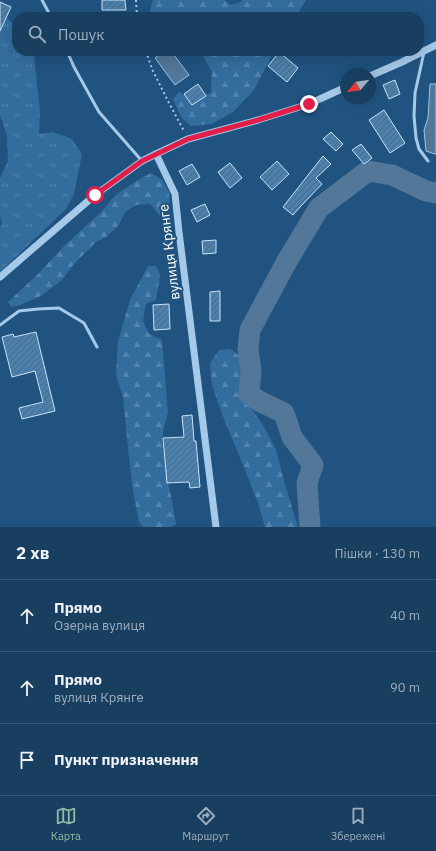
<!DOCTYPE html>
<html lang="uk">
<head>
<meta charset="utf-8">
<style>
  body { margin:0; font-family:"IBM Plex Sans",sans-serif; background:#214566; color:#f1f3f6 }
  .compass { position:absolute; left:340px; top:68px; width:36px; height:36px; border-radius:50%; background:#183e60; box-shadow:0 4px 16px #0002; rotate:241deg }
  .stop { position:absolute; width:12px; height:12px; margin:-9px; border:3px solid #e11d48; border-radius:50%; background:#fff }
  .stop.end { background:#e11d48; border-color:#fff; box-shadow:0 1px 4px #0008 }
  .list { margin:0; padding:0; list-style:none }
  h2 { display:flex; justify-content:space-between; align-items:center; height:52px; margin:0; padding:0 16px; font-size:17px }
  h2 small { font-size:13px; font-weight:400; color:#9faebd }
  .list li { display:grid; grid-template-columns:26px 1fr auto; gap:12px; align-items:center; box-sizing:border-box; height:72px; padding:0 16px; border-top:1px solid #365775 }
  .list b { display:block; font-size:15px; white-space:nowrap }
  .list p { margin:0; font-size:13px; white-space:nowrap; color:#9faebd }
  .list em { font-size:13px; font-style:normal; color:#9faebd }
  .icon { flex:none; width:22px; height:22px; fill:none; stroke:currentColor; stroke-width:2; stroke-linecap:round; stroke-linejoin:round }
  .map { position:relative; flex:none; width:436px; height:527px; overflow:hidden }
  .search { position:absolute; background:#183e60; box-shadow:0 4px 16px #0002; left:12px; right:12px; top:12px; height:44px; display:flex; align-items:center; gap:10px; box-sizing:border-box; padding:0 14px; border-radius:16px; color:#9faebd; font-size:15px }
  .sheet { height:268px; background:#183e60 }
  nav { display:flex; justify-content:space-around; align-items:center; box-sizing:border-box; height:56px; border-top:1px solid #365775; background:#183e60; font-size:11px; color:#9faebd }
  nav a { display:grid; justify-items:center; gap:2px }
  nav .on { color:#8abfa5 }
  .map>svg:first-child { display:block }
  .grass { fill:url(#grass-tufts) }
  .forest { fill:url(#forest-firs) }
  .water { fill:#527798; stroke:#98c6e9 }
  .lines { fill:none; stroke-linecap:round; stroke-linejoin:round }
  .river { stroke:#527798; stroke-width:21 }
  .building { fill:url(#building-hatch); stroke:#c9e2f6 }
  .path { stroke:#a5c9e8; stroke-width:2; stroke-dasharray:2 3; stroke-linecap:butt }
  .service { stroke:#a5c9e8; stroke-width:3 }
  .tertiary { stroke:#a5c9e8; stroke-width:7 }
  .route { stroke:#e11d48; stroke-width:5 }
  .labels { text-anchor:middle; stroke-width:4; stroke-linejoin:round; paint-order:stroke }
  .street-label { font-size:14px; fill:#fff; stroke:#205380 }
</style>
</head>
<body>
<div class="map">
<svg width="436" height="527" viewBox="0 0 436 527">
  <defs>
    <pattern id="grass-tufts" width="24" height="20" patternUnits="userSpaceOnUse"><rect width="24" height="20" fill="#336d9e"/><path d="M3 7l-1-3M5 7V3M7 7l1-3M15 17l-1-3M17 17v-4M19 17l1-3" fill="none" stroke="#5283ad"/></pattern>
    <pattern id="forest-firs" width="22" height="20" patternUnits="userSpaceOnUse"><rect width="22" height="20" fill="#336d9e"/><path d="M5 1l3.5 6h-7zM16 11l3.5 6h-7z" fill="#5283ad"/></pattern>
    <pattern id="building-hatch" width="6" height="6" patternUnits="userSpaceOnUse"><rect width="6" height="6" fill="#4c80ac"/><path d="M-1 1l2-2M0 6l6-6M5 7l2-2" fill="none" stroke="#4c6981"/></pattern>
  </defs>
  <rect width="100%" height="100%" fill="#205380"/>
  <!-- grass -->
  <path class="grass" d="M0 15 7 18 17 28V51H31L34 56 40 112 39 134 53 132 72 139 82 154 74 194 66 209 0 272V227L2 223 0 216V178L8 161 7 136 0 115Z"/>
  <!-- forest -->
  <g class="forest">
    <path d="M153 0H224L231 5 241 2 242 0H306L296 17H148Z"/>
    <path d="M200 51H274L254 90 233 112 212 124 191 126 181 117 173 99 179 92 191 98 211 93 212 72Z"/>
    <path d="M151 173 162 180 169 192 170 206 166 215 160 216 150 204 136 205 125 212 119 225 106 237 96 242 75 263 62 280 41 296 20 305 11 307 8 302 38 274 64 246 100 213 117 194 138 180Z"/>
    <path d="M148 266H156L160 275 156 300 146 304 143 321 149 334 162 340 168 412 164 427 162 440 167 478 172 501 176 524 171 527H143L139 522 133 492 129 457 123 397 116 375 118 341 130 300Z"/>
    <path d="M230 349 240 356 241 378 249 405 263 425 276 450 286 488 298 527H265L258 503 245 470 222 414 212 385 210 363 219 350Z"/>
  </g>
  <!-- water -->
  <g class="water">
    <path d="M164 51H171L189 75 175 85 155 58Z"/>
    <path d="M430 84H436V154H435L426 151 424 130 428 118Z"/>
  </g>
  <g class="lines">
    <!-- river -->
    <path class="river" d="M310 527 307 483 313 465 292 437 284 413 259 401 249 394 251 371 248 349 250 330 287 261 319 208 368 171 392 175 426 191 436 193"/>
  </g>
  <!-- building -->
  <g class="building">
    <path d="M102 0H125L126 10H102Z"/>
    <path d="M0 2 11 7 0 31Z"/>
    <path d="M279 52 298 68 287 82 268 66Z"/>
    <path d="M395 80 400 94 389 99 383 85Z"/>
    <path d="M198 84 206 96 192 105 184 94Z"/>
    <path d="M384 110 405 143 390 153 369 120Z"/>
    <path d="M331 132 343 144 336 151 323 139Z"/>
    <path d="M361 144 372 158 364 164 352 150Z"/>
    <path d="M323 156 331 164 316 178 322 184 300 207 293 215 283 207Z"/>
    <path d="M277 161 289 174 272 190 260 177Z"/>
    <path d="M230 163 242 178 230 188 218 172Z"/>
    <path d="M192 164 200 177 187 185 179 171Z"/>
    <path d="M205 204 210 215 197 222 191 210Z"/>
    <path d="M216 240V253L203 254 202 241Z"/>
    <path d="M220 291V321H210V292Z"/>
    <path d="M169 304 170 329 154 330 153 305Z"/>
    <path d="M36 332 55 411 22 419 19 408 43 402 35 371 12 377 2 337 13 334 14 337Z"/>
    <path d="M192 415 194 441H196L200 487 190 488 189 482 167 483 163 438 184 437 182 416Z"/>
  </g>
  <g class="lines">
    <!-- path -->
    <g class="path">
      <path d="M136 0 137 17"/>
      <path d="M146 51 152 69 169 103 184 131"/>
    </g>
    <!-- service -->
    <g class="service">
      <path d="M42 0 51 17"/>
      <path d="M67 51 74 67 99 112 142 161"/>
      <path d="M424 52 415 93 414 116 416 138 419 149 428 161"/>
      <path d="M0 325 19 311 38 309 59 308 84 323 97 347"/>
    </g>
    <!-- tertiary -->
    <g class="tertiary">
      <path d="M370 76 402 62 436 45"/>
      <path d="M0 277 95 195 142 161 156 154"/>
      <path d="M216 527 179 232 175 194 156 154 188 139 258 120 309 104 346 87"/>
    </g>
  </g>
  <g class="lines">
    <!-- route -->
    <path class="route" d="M95 195 142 161 188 139 258 120 309 104"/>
  </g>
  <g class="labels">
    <!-- street labels -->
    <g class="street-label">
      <text transform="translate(169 252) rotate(-97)" y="5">вулиця Крянге</text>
    </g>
  </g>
</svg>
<svg class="compass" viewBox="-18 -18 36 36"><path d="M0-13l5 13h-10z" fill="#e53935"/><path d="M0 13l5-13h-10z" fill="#9faebd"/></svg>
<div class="stop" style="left:95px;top:195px"></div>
<div class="stop end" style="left:309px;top:104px"></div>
<div class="search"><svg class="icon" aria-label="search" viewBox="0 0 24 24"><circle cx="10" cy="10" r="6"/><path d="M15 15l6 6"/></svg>Пошук</div>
</div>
<section class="sheet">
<h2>2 хв<small>Пішки · 130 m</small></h2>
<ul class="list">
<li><svg class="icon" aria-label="ahead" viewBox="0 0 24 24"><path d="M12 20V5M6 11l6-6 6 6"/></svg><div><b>Прямо</b><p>Озерна вулиця</p></div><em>40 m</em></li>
<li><svg class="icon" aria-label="ahead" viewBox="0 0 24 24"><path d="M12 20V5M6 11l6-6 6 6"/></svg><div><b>Прямо</b><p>вулиця Крянге</p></div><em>90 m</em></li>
<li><svg class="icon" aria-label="arrive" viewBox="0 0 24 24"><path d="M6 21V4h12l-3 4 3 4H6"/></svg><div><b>Пункт призначення</b></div></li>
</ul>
</section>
<nav>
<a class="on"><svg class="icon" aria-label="map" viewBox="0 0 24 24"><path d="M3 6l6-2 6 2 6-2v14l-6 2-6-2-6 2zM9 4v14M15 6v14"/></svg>Карта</a>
<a><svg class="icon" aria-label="directions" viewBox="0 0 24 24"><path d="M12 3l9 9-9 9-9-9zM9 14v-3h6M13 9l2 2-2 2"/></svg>Маршрут</a>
<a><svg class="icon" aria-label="saved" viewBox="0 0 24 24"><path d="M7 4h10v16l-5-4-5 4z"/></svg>Збережені</a>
</nav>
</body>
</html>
